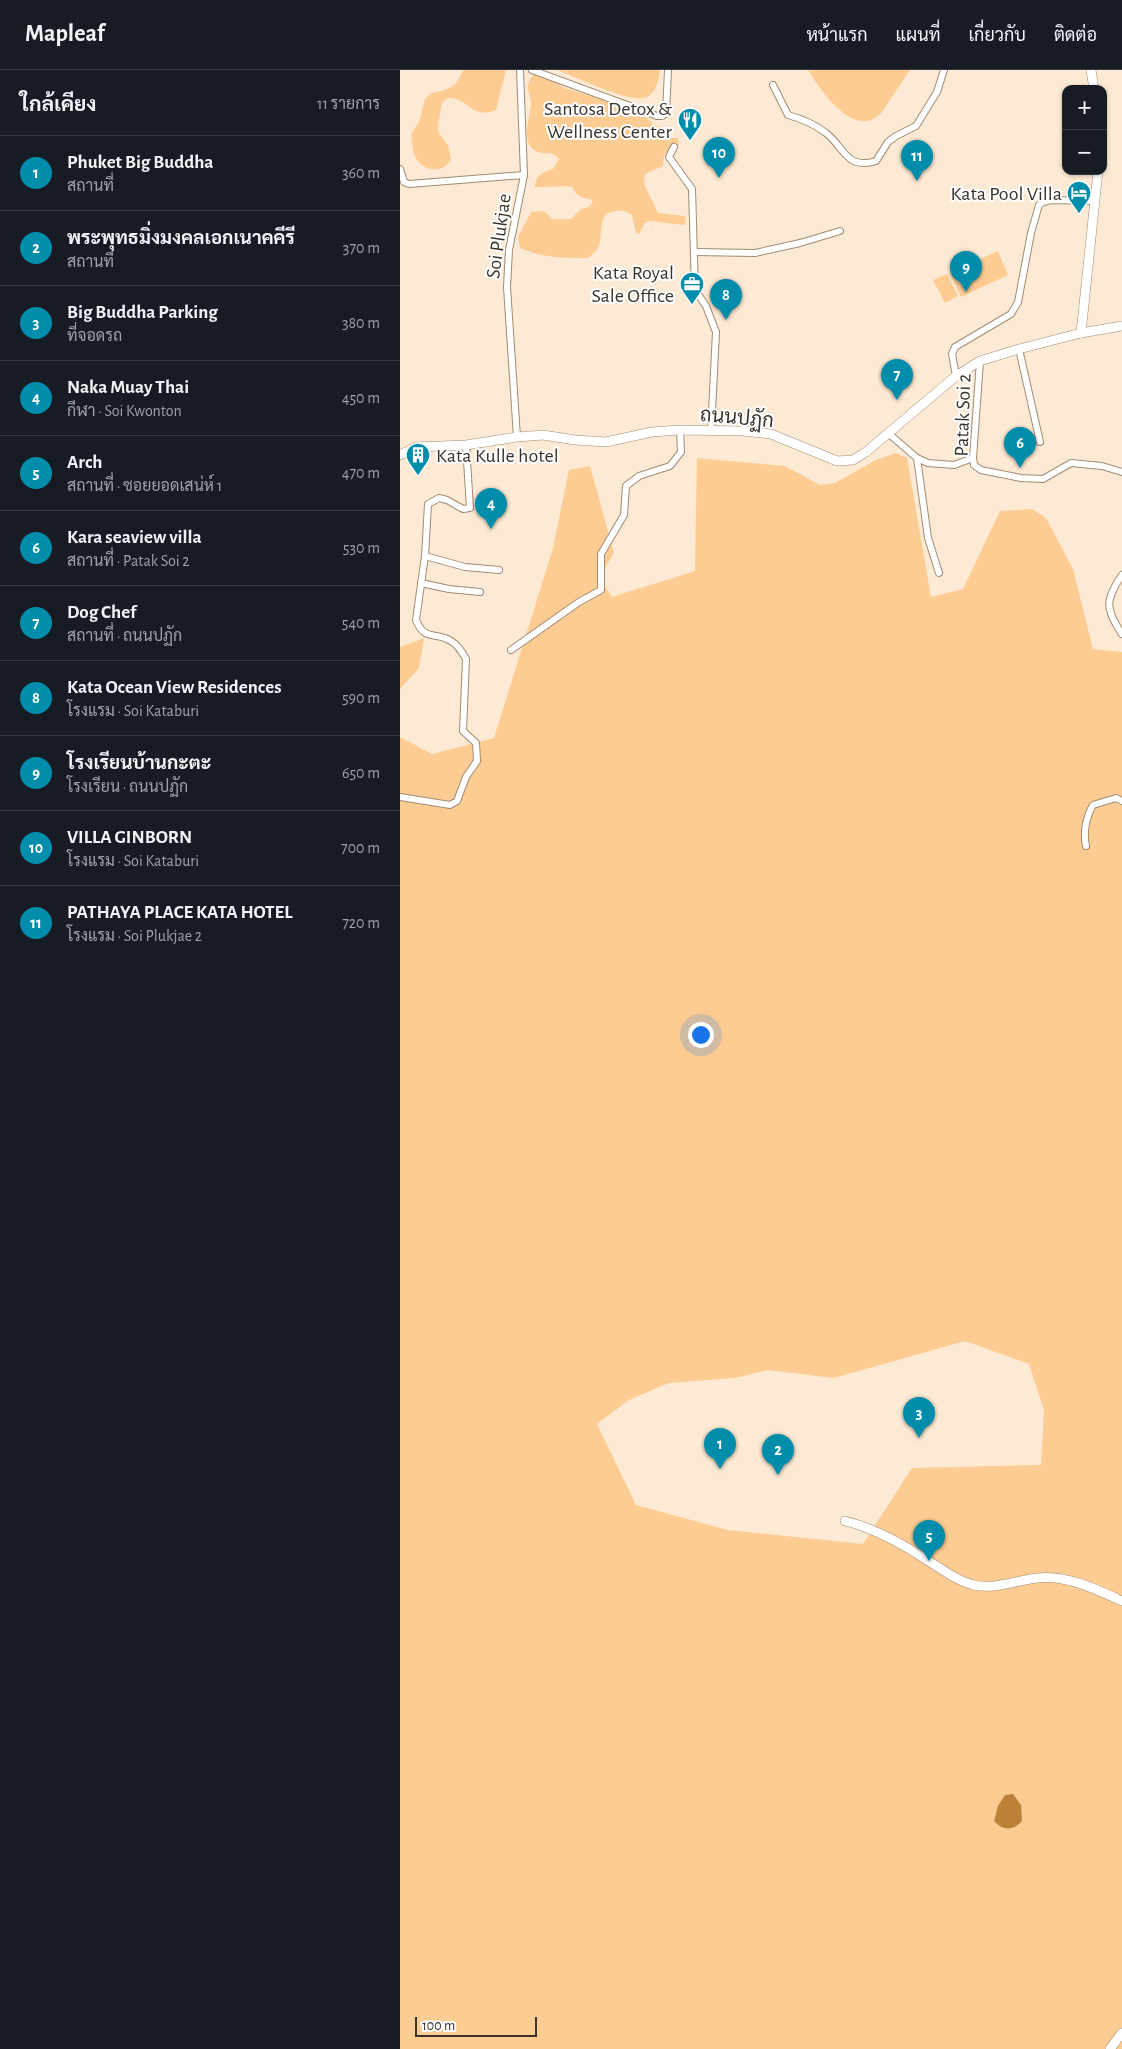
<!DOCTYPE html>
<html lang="th">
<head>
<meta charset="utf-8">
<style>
  body { margin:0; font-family:"Alegreya Sans",Sarabun,sans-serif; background:#242831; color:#f1f3f6 }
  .controls { position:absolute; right:15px; top:15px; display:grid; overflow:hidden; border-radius:10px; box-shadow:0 1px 4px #0004 }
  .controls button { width:45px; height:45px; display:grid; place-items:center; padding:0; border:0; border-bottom:1px solid #363941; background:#171b24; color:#f1f3f6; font:25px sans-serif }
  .scale { position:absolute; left:15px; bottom:12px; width:122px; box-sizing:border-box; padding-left:5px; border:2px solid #3b3228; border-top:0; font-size:14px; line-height:18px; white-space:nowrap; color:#3b3228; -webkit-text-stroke:4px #fff; paint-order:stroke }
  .you { position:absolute; left:300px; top:964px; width:18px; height:18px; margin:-12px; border:4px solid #fff; border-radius:50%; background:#1a73e8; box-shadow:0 0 0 8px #1a73e833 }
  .badge { display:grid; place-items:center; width:32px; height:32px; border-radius:50%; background:#008dab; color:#fff; font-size:16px; font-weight:700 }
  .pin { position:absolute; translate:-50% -41px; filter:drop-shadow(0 1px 2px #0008) }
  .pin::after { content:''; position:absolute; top:26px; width:18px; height:15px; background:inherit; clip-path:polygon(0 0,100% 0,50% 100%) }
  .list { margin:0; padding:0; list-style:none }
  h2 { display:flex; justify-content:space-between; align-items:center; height:65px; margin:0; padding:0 20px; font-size:21px }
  h2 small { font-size:16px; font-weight:400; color:#9ea1a6 }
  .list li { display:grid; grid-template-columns:32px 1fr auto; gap:15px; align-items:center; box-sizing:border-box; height:75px; padding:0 20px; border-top:1px solid #363941 }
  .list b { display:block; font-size:19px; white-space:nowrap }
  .list p { margin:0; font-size:16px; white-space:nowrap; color:#9ea1a6 }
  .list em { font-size:16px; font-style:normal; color:#9ea1a6 }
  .map { position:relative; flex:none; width:722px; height:1979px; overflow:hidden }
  header { display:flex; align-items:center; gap:30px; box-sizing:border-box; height:70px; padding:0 25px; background:#171b24; border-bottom:1px solid #363941 }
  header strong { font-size:24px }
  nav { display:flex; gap:28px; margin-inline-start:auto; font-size:18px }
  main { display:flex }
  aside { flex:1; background:#171b24 }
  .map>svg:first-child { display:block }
  .green { fill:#fdcc93; fill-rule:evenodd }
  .water { fill:#ba8137 }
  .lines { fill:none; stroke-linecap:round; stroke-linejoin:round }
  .street-casing { stroke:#a18b73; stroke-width:8 }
  .secondary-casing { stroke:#a18b73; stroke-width:10 }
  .street { stroke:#fff; stroke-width:6 }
  .secondary { stroke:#fff; stroke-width:9 }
  .labels { text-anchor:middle; stroke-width:4; stroke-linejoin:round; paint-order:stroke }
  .poi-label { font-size:20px; fill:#3b3228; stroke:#fff; text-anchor:end }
  .street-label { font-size:20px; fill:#3b3228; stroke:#fff }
</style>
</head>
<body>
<header>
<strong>Mapleaf</strong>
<nav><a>หน้าแรก</a><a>แผนที่</a><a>เกี่ยวกับ</a><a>ติดต่อ</a></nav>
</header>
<main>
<aside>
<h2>ใกล้เคียง<small>11 รายการ</small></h2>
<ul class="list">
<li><span class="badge">1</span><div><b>Phuket Big Buddha</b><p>สถานที่</p></div><em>360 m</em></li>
<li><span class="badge">2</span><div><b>พระพุทธมิ่งมงคลเอกเนาคคีรี</b><p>สถานที่</p></div><em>370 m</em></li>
<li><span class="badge">3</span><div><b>Big Buddha Parking</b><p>ที่จอดรถ</p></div><em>380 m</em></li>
<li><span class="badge">4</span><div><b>Naka Muay Thai</b><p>กีฬา · Soi Kwonton</p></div><em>450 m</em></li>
<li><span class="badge">5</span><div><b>Arch</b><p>สถานที่ · ซอยยอดเสน่ห์ 1</p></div><em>470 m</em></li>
<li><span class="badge">6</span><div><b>Kara seaview villa</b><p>สถานที่ · Patak Soi 2</p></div><em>530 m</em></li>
<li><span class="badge">7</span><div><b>Dog Chef</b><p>สถานที่ · ถนนปฏัก</p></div><em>540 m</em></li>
<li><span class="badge">8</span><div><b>Kata Ocean View Residences</b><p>โรงแรม · Soi Kataburi</p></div><em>590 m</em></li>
<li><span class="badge">9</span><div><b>โรงเรียนบ้านกะตะ</b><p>โรงเรียน · ถนนปฏัก</p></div><em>650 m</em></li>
<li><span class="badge">10</span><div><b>VILLA GINBORN</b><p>โรงแรม · Soi Kataburi</p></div><em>700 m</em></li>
<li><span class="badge">11</span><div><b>PATHAYA PLACE KATA HOTEL</b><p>โรงแรม · Soi Plukjae 2</p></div><em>720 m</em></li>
</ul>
</aside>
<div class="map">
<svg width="722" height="1979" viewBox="0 0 722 1979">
  <rect width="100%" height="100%" fill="#fdead4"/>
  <!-- green -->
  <g class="green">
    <path d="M63 0H106L96 40C70 50 69 27 48 28L42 33 38 55 39 63 48 75 51 89C43 106 20 101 14 84 12 78 12 70 11 64L19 52 25 29 31 23C48 20 57 17 63 0Z"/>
    <path d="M157 0H260C259 9 256 23 247 27 231 35 175 6 157 0Z"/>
    <path d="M408 0H510L482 42C455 72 421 21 408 0Z"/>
    <path d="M134 4 153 10 164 18 240 41 254 55 262 58 261 66 263 68H278L279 75C267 78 263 84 263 96L245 104 244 114 258 143 285 146 286 152 284 155 249 151 245 153 239 164 236 163 232 145C227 141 222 140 216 141 195 142 205 166 197 180 195 183 191 185 188 188 164 188 142 188 120 178L118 167 131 142 144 141 152 149H171L181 139 189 137 193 132 191 129C181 128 176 126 172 117 159 115 147 118 135 117 136 104 142 103 153 99L159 89 154 84C145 83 133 84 129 74 124 62 130 46 131 34 131 27 127 21 128 15 129 10 131 8 134 4Z"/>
    <path d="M598 181 608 205 561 227 550 203Z"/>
    <path d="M547 204 558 226 545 233 533 210Z"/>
    <path d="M496 383 507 388 531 527 563 519 600 441 632 439 646 448 673 499 693 579 722 582V1979H0V667L32 684 94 668 153 478 169 400 190 396 214 483 199 508 212 527 295 501 297 388 385 396 420 415 435 413 476 390ZM565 1271 629 1294 644 1340 641 1395 512 1398 463 1474 328 1460 236 1435 197 1354 229 1330 269 1313 335 1308 368 1300 434 1308Z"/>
    <path d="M24 568 19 598 0 619V577Z"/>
  </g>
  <!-- water -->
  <path class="water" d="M613 1724 621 1735 622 1751C613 1761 603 1761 594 1751L598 1736 605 1725Z"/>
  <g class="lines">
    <defs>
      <g id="street">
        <path d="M132 0 257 46H262L266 43 268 0"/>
        <path d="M373 15 388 45C403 49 414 54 426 63 445 78 446 100 476 91L488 72 496 66 516 56 537 22 544 0"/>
        <path d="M274 77 269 87 292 119 295 220 306 236 316 262 311 361"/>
        <path d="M0 99 4 112 9 114 124 105"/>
        <path d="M294 182 355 183 400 173 440 161"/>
        <path d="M619 279 640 372"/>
        <path d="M580 291 573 388 574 395 581 400 621 408 643 409 671 393 702 396 722 402"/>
        <path d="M556 306 552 284 555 277 611 244 618 232 631 163 639 135 643 132 651 130 695 131"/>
        <path d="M488 363 517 388 528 393 554 395 573 388"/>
        <path d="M117 367 107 217 109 180 124 105 120 0"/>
        <path d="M517 388 528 468 539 503"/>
        <path d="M25 486 65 497 99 500"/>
        <path d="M722 505C705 530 705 539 722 564"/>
        <path d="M21 513 49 519 80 522"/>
        <path d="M111 580 179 532 201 520V484L224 445 226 416 239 406 270 396 281 382 280 360"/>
        <path d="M0 727 50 735 57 731 66 707 77 691 76 673 63 661 66 589C62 582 58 575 51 571 35 561 25 572 16 550L25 486 28 434 39 428 47 430 63 439 70 438 66 375"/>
        <path d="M686 776C683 763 686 747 693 735L716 728 722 731"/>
      </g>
      <g id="secondary">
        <path d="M691 0 694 19"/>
        <path d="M681 263 698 101"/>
        <path d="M0 385 16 377 66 375 117 367 143 365 175 370 206 372 252 362 280 360 343 361 371 364 437 391 453 390 466 382 556 306 580 291 619 279 681 263 722 256"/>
        <path d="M445 1451C474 1458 501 1473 527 1490 542 1499 557 1511 574 1515 595 1520 617 1510 638 1508 667 1505 696 1519 722 1531"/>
        <path d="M710 1979 722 1963"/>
      </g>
    </defs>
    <!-- street casing -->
    <use href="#street" class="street-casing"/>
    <!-- secondary casing -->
    <use href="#secondary" class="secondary-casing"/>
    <!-- street -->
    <use href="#street" class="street"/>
    <!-- secondary -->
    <use href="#secondary" class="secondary"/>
  </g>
  <!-- icons -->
  <defs>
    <symbol id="restaurant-pin" viewBox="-11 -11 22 30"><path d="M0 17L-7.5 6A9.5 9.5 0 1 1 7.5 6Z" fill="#008dab" stroke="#fff"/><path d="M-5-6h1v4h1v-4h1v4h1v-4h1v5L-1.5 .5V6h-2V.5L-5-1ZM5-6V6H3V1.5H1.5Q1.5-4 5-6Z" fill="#fff"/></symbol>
    <symbol id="hotel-pin" viewBox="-11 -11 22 30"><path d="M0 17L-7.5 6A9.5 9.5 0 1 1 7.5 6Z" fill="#008dab" stroke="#fff"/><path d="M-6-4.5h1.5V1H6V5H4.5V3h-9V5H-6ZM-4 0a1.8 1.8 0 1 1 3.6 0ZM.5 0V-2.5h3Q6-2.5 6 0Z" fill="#fff"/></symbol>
    <symbol id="office-pin" viewBox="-11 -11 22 30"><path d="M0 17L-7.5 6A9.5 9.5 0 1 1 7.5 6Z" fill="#008dab" stroke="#fff"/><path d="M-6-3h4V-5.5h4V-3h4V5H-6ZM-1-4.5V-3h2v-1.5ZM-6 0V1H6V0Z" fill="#fff"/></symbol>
    <symbol id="building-pin" viewBox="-11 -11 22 30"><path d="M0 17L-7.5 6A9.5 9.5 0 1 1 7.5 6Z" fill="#008dab" stroke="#fff"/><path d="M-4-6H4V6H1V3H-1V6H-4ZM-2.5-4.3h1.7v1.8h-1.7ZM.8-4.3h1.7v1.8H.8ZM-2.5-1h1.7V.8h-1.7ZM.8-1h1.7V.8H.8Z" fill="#fff"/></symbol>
  </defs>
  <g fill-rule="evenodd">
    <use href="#restaurant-pin" x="276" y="36" width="28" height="38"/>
    <use href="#hotel-pin" x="665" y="109" width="28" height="38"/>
    <use href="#office-pin" x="278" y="200" width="28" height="38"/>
    <use href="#building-pin" x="4" y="371" width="28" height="38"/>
  </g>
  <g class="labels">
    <!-- poi labels -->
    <g class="poi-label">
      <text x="272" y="45">Santosa Detox &amp;<tspan x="272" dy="23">Wellness Center</tspan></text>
      <text x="662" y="130">Kata Pool Villa</text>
      <text x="274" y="209">Kata Royal<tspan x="274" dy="23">Sale Office</tspan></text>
      <text x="36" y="392" text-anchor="start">Kata Kulle hotel</text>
    </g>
    <!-- street labels -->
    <g class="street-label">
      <text transform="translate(98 166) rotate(-82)" y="7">Soi Plukjae</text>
      <text transform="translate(562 345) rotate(-88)" y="7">Patak Soi 2</text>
      <text transform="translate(337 347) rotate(5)" y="7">ถนนปฏัก</text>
    </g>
  </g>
</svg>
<div class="controls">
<button>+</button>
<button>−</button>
</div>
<div class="scale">100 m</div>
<div class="you"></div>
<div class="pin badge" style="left:320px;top:1399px">1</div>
<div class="pin badge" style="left:378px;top:1405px">2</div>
<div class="pin badge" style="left:519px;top:1368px">3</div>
<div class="pin badge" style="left:91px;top:459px">4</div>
<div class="pin badge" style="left:529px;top:1491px">5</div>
<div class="pin badge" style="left:620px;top:398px">6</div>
<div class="pin badge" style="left:497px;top:330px">7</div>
<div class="pin badge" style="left:326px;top:250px">8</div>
<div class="pin badge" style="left:566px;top:222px">9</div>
<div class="pin badge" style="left:319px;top:108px">10</div>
<div class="pin badge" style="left:517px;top:111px">11</div>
</div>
</main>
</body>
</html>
